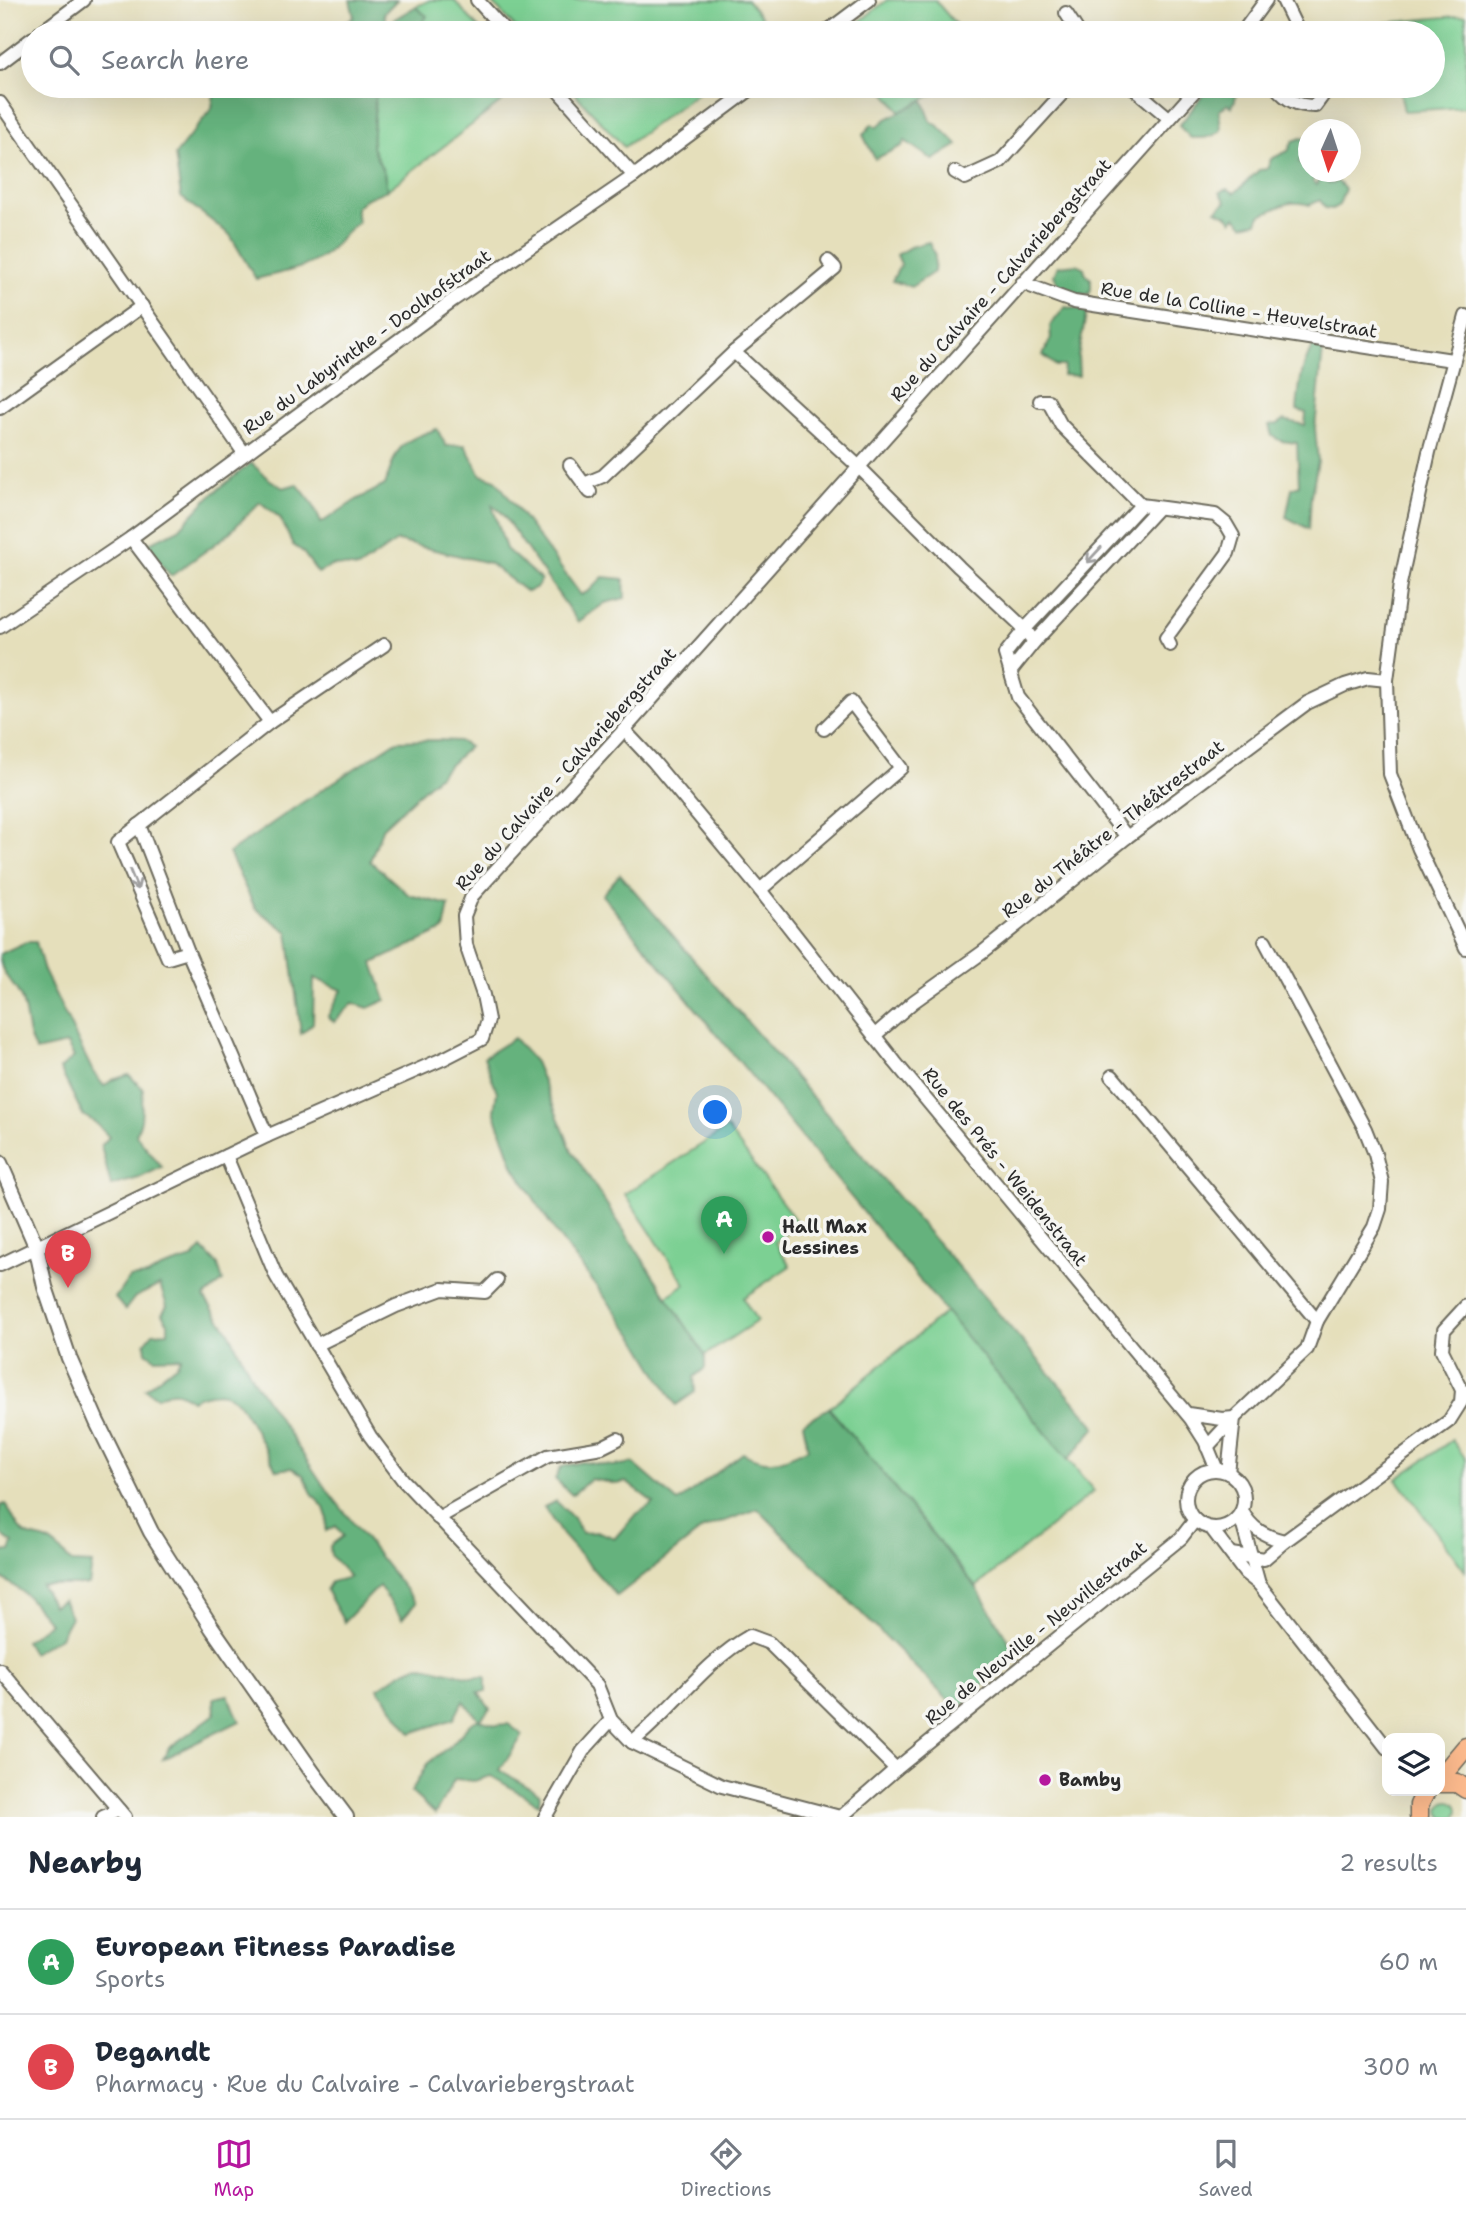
<!DOCTYPE html>
<html lang="en">
<head>
<meta charset="utf-8">
<style>
  body { margin:0; font-family:"Shantell Sans",sans-serif; background:#f6f6f7; color:#1f2937 }
  .controls { position:absolute; right:21px; bottom:21px; display:grid; overflow:hidden; border-radius:14px; box-shadow:0 7px 28px #0002 }
  .controls button { width:63px; height:63px; display:grid; place-items:center; padding:0; border:0; border-bottom:2px solid #e0e1e3; background:#fff; color:#1f2937; font:35px sans-serif }
  .compass { position:absolute; left:1298px; top:119px; width:63px; height:63px; border-radius:50%; background:#fff; box-shadow:0 7px 28px #0002; rotate:183deg }
  .you { position:absolute; left:716px; top:1113px; width:24px; height:24px; margin:-18px; border:5px solid #fff; border-radius:50%; background:#1a73e8; box-shadow:0 0 0 10px #1a73e833 }
  .badge { display:grid; place-items:center; width:46px; height:46px; border-radius:50%; background:#b5179e; color:#fff; font-size:23px; font-weight:700 }
  .pin { position:absolute; translate:-50% -58px; filter:drop-shadow(0 2px 4px #0008) }
  .pin::after { content:''; position:absolute; top:37px; width:24px; height:21px; background:inherit; clip-path:polygon(0 0,100% 0,50% 100%) }
  .list { margin:0; padding:0; list-style:none }
  h2 { display:flex; justify-content:space-between; align-items:center; height:91px; margin:0; padding:0 28px; font-size:30px }
  h2 small { font-size:23px; font-weight:400; color:#747a83 }
  .list li { display:grid; grid-template-columns:46px 1fr auto; gap:21px; align-items:center; box-sizing:border-box; height:105px; padding:0 28px; border-top:2px solid #e0e1e3 }
  .list b { display:block; font-size:26px; white-space:nowrap }
  .list p { margin:0; font-size:23px; white-space:nowrap; color:#747a83 }
  .list em { font-size:23px; font-style:normal; color:#747a83 }
  .icon { flex:none; width:38px; height:38px; fill:none; stroke:currentColor; stroke-width:2; stroke-linecap:round; stroke-linejoin:round }
  .map { position:relative; flex:none; width:1466px; height:1817px; overflow:hidden }
  .search { position:absolute; background:#fff; box-shadow:0 7px 28px #0002; left:21px; right:21px; top:21px; height:77px; display:flex; align-items:center; gap:18px; box-sizing:border-box; padding:0 24px; border-radius:38px; color:#747a83; font-size:26px }
  .sheet { height:301px; background:#fff }
  nav { display:flex; justify-content:space-around; align-items:center; box-sizing:border-box; height:98px; border-top:2px solid #e0e1e3; background:#fff; font-size:19px; color:#747a83 }
  nav a { display:grid; justify-items:center; gap:4px }
  nav .on { color:#b5179e }
  .map>svg:first-child { display:block }
  .green { fill:#7cd093; stroke:#547e5f; stroke-width:2 }
  .forest { fill:#65b27d; stroke:#486e54; stroke-width:2 }
  .lines { fill:none; stroke-linecap:round; stroke-linejoin:round }
  .minor-casing { stroke:#6c6a5d; stroke-width:16 }
  .tertiary-casing { stroke:#6c6a5d; stroke-width:18 }
  .primary-casing { stroke:#6c6a5d; stroke-width:21 }
  .minor { stroke:#fff; stroke-width:12 }
  .tertiary { stroke:#fff; stroke-width:14 }
  .primary { stroke:#fcba8d; stroke-width:18 }
  .oneway { stroke:#a0a0a0 }
  .poi-dot { fill:#b5179e; stroke:#f6f6f2; stroke-width:2.5 }
  .labels { text-anchor:middle; stroke-width:7; stroke-linejoin:round; paint-order:stroke }
  .street-label { font-size:18px; fill:#2b2b2b; stroke:#f6f6f2 }
  .poi-label { font-size:18px; font-weight:bold; fill:#2b2b2b; stroke:#f6f6f2; text-anchor:start }
</style>
</head>
<body>
<div class="map">
<svg width="1466" height="1817" viewBox="0 0 1466 1817">
  <rect width="100%" height="100%" fill="#f6f6f2"/>
  <filter id="ink" filterUnits="userSpaceOnUse"><feTurbulence type="fractalNoise" baseFrequency=".0143" numOctaves="2"/><feDisplacementMap in="SourceGraphic" scale="14" xChannelSelector="R" yChannelSelector="G"/><feConvolveMatrix kernelMatrix="1 2 1 2 8 2 1 2 1" color-interpolation-filters="sRGB"/></filter>
  <filter id="wash" filterUnits="userSpaceOnUse"><feTurbulence type="fractalNoise" baseFrequency=".00686" numOctaves="4" result="noise"/><feDisplacementMap in="SourceGraphic" scale="28" xChannelSelector="R" yChannelSelector="G"/><feGaussianBlur stdDeviation="1.57" result="paint"/><feColorMatrix in="noise" values="0 0 0 0 0 0 0 0 0 0 0 0 0 0 0 0 0 1.4 0 .05"/><feComposite in="paint" operator="in"/></filter>
  <g filter="url(#wash)">
    <rect width="100%" height="100%" fill="#e5dfbb"/>
    <!-- green -->
    <g class="green">
      <path d="M430 0H454L483 33H416L421 28 415 7Z"/>
      <path d="M490 0H747L773 33H520Z"/>
      <path d="M887 0H935L963 33H845Z"/>
      <path d="M1466 15V107L1404 111 1399 86H1433V33H1388L1385 23Z"/>
      <path d="M376 86H522L387 190 384 173 372 147Z"/>
      <path d="M568 86H707L624 147Z"/>
      <path d="M880 86H942L933 94 901 112Z"/>
      <path d="M727 1128 798 1224 775 1242 790 1266 743 1298 757 1321 705 1355 666 1297 685 1284 625 1194Z"/>
      <path d="M947 1311 1094 1491 976 1587 829 1408Z"/>
      <path d="M1452 1440 1466 1459 1465 1571 1397 1479Z"/>
      <circle cx="1449" cy="1810" r="9"/>
    </g>
    <!-- forest -->
    <g class="forest">
      <path d="M350 0H397L384 13 386 24 415 7 427 16 416 33H329L354 17Z"/>
      <path d="M215 86H376L372 147 384 173 387 190 365 199 356 208 358 222C345 232 336 246 323 256 304 270 277 273 256 279L230 235 181 197 175 155 212 108Z"/>
      <path d="M1213 86H1238L1235 100 1232 107 1228 104 1219 111 1221 130C1211 139 1204 138 1191 138L1179 126 1203 95Z"/>
      <path d="M1282 86H1311V90L1304 96 1295 94 1288 95Z"/>
      <path d="M923 100 931 121 941 128 958 145 933 160 905 141 902 146 875 159 863 135 872 124 877 127 886 119Z"/>
      <path d="M1301 138 1308 139V152L1299 162 1314 175 1313 182 1316 185 1322 178 1328 183H1334L1337 181 1345 189 1339 205 1332 209 1325 208 1320 200 1310 205C1287 198 1281 208 1260 215L1257 222 1244 225 1236 217 1232 221 1228 216 1216 210 1226 202 1220 192 1227 189 1235 193 1259 170 1267 169 1271 159 1288 151 1293 141Z"/>
      <path d="M929 242 935 256 934 272 911 287 892 281 901 264 897 255 910 247Z"/>
      <path d="M1077 264 1084 268 1085 273 1091 279V289L1089 294 1068 295 1062 293 1054 275 1058 266Z"/>
      <path d="M1065 307 1087 310 1078 356 1079 376 1063 375 1064 366H1056L1043 355 1051 339 1050 326Z"/>
      <path d="M1313 346 1323 350 1315 428 1318 461 1311 496 1309 529 1286 517 1292 488 1299 485 1297 443 1281 441 1272 436 1269 425 1278 424 1284 420 1305 425 1306 413 1297 410C1299 386 1301 367 1313 346Z"/>
      <path d="M437 429 446 446 465 445 481 475 496 480 581 595 589 591 603 577 624 579 625 598 605 603 578 622 501 512 492 505 506 549 541 580 537 587 527 592 489 563 397 541 358 568 333 565 318 573 302 551 293 545 280 518 260 502 226 536 171 576 145 545 179 529 210 496 251 463 269 479 283 488 297 484 313 504 321 523 356 500 385 485C398 446 397 443 437 429Z"/>
      <path d="M437 740 459 741 469 747 383 827 370 861 409 895 449 905 444 930 373 963 386 1000 368 1008 353 1003 334 1022 328 1016 342 990 314 978 313 1023 301 1034 288 932 255 908 229 853 300 804 397 741Z"/>
      <path d="M620 874 1096 1427 1068 1460 602 895Z"/>
      <path d="M26 942H36L44 971 93 1072 104 1086 112 1080 129 1075 143 1089 141 1121 136 1135 162 1167 139 1178 111 1186 101 1146 109 1137 96 1123 83 1115 60 1069 74 1057 67 1044 36 1051C25 1035 28 1015 21 998 13 980 0 977 0 954Z"/>
      <path d="M514 1038 535 1062 572 1151 705 1355V1368L694 1377 695 1392 676 1405 635 1337 556 1233 514 1167 494 1111 497 1092 484 1057Z"/>
      <path d="M202 1248 218 1265 223 1281 204 1297 229 1332 252 1378 324 1486 416 1603 402 1619 379 1586 344 1622 326 1590 331 1582 350 1577 331 1556 330 1546 343 1536 336 1526 326 1531 327 1517 324 1508 312 1493 303 1475 292 1468 277 1470C267 1455 245 1406 233 1398 220 1389 204 1394 191 1400 178 1389 172 1390 157 1397L145 1389 177 1364 181 1357 155 1358 146 1352 145 1343 153 1333 168 1332V1323L162 1314 167 1306 160 1285 135 1297 125 1310 115 1298 129 1278 147 1276 161 1268 193 1258Z"/>
      <path d="M829 1408 976 1587 1017 1655 957 1709 758 1509 703 1529 617 1596 562 1535 544 1507 556 1501 573 1518 582 1533 599 1532 615 1538 635 1515 654 1503 626 1482 617 1484 591 1479 572 1495 555 1479 561 1467 582 1462 613 1466 633 1463 678 1502 743 1453C769 1468 783 1460 808 1448L803 1423Z"/>
      <path d="M5 1504C13 1513 14 1525 24 1533 30 1538 39 1537 46 1540 57 1545 65 1555 72 1563L92 1564 89 1585H41L53 1606 63 1600 71 1617 60 1637 32 1653 25 1641 50 1623 25 1594 4 1579 0 1581V1552L10 1551 13 1543 0 1534V1506Z"/>
      <path d="M419 1665 471 1677H486V1692H478L490 1709 480 1720 496 1725 508 1724 523 1735 500 1770 540 1794 539 1804 491 1776 474 1781 455 1779 435 1814 411 1792 427 1764 452 1744 470 1724 479 1719 463 1701 454 1719 411 1733 378 1688 403 1672Z"/>
      <path d="M228 1695 240 1721 163 1759 169 1748 215 1714 214 1698Z"/>
    </g>
  </g>
  <g filter="url(#ink)">
    <g class="lines">
      <defs>
        <g id="minor">
          <path d="M477 0 507 33"/>
          <path d="M1283 0 1299 33"/>
          <path d="M1066 13 1079 33"/>
          <path d="M40 33 84 0"/>
          <path d="M825 33 869 0"/>
          <path d="M1242 33 1266 0"/>
          <path d="M0 63 33 38"/>
          <path d="M554 86 634 176"/>
          <path d="M1131 86 1169 118"/>
          <path d="M1275 86C1287 100 1296 106 1315 106L1323 95 1320 86"/>
          <path d="M0 103 244 453"/>
          <path d="M955 172 965 178 1000 162 1069 86"/>
          <path d="M1022 283 1074 302 1452 360"/>
          <path d="M1466 316 1429 452 1400 584 1387 680 1390 774 1419 849 1466 948"/>
          <path d="M734 352 858 466 959 567 1025 629 1034 642"/>
          <path d="M1040 401H1048L1061 425 1141 505 1215 515 1226 524 1233 536 1228 553 1166 638 1170 645"/>
          <path d="M0 408 142 306"/>
          <path d="M570 465 590 492"/>
          <path d="M584 484 603 476 734 352 835 268 828 261"/>
          <path d="M131 538 270 722 384 645"/>
          <path d="M0 627 131 538 453 300 634 176 755 86"/>
          <path d="M1010 672 1034 642 1157 509"/>
          <path d="M624 730 653 761 760 890 895 1062 1191 1419 1205 1441 1217 1470"/>
          <path d="M139 825 188 952 267 1136"/>
          <path d="M1127 837 1018 697 1005 654 1025 629 1141 505"/>
          <path d="M760 890 901 768 851 702 824 729"/>
          <path d="M188 952 168 958 118 842 270 722"/>
          <path d="M874 1036 913 1002 983 952 1127 837 1307 703 1345 685 1368 678 1387 680"/>
          <path d="M1112 1076 1317 1321"/>
          <path d="M226 1156 276 1276 370 1436 403 1480 597 1685 611 1720 632 1742 722 1786 840 1817"/>
          <path d="M0 1265 267 1136 445 1058 482 1039 488 1020 483 995 466 945 464 916 472 896 624 730 1199 86"/>
          <path d="M316 1345 396 1306 442 1289 485 1292 497 1280"/>
          <path d="M1188 1414 1222 1419 1234 1418 1307 1349 1317 1321 1374 1227 1380 1209 1382 1182 1375 1154 1365 1129 1265 941"/>
          <path d="M1207 1447 1234 1418 1228 1473"/>
          <circle cx="1215" cy="1499" r="29"/>
          <path d="M1240 1515 1259 1584"/>
          <path d="M438 1518 548 1456 602 1447 618 1439"/>
          <path d="M1211 1528 1245 1573 1259 1584 1387 1748"/>
          <path d="M1285 1541 1449 1421 1461 1402 1462 1390 1442 1350 1444 1330 1466 1306"/>
          <path d="M1231 1554 1264 1559 1285 1541C1266 1537 1251 1529 1242 1511"/>
          <path d="M0 1670 125 1817"/>
          <path d="M632 1742C673 1709 704 1662 750 1636L769 1643 896 1769"/>
          <path d="M103 1817 119 1810"/>
          <path d="M545 1817 583 1751 611 1720"/>
          <path d="M841 1817 896 1769 1181 1538 1195 1520"/>
        </g>
        <path id="tertiary" d="M0 1163 36 1246 45 1287 69 1358 97 1422 151 1532 212 1628 313 1773 346 1817"/>
        <g id="primary">
          <path d="M1440 1778 1466 1747"/>
          <path d="M1440 1783H1457L1466 1789"/>
          <path d="M1419 1817V1805L1426 1791"/>
        </g>
      </defs>
      <!-- minor casing -->
      <use href="#minor" class="minor-casing"/>
      <!-- tertiary casing -->
      <use href="#tertiary" class="tertiary-casing"/>
      <!-- primary casing -->
      <use href="#primary" class="primary-casing"/>
      <!-- minor -->
      <use href="#minor" class="minor"/>
      <!-- tertiary -->
      <use href="#tertiary" class="tertiary"/>
      <!-- primary -->
      <use href="#primary" class="primary"/>
    </g>
    <!-- one-way arrows -->
    <defs><path id="oneway-shaft" d="M-6 0H5M1.5-3L5.5 0L1.5 3" fill="none" stroke-width="1.6" stroke-linecap="round" stroke-linejoin="round" transform="scale(1.75)"/></defs>
    <g class="oneway">
      <use href="#oneway-shaft" transform="translate(1094 555) rotate(133)"/>
      <use href="#oneway-shaft" transform="translate(134 880) rotate(67)"/>
    </g>
  </g>
  <!-- markers -->
  <g class="poi-dot">
    <circle cx="768" cy="1237" r="7"/>
    <circle cx="1045" cy="1780" r="7"/>
  </g>
  <g class="labels">
    <!-- street labels -->
    <g class="street-label">
      <text transform="translate(1001 280) rotate(-48)" y="6">Rue du Calvaire - Calvariebergstraat</text>
      <text transform="translate(1239 310) rotate(9)" y="6">Rue de la Colline - Heuvelstraat</text>
      <text transform="translate(367 342) rotate(-36)" y="6">Rue du Labyrinthe - Doolhofstraat</text>
      <text transform="translate(566 769) rotate(-48)" y="6">Rue du Calvaire - Calvariebergstraat</text>
      <text transform="translate(1113 829) rotate(-38)" y="6">Rue du Théâtre - Théâtrestraat</text>
      <text transform="translate(1005 1167) rotate(51)" y="6">Rue des Prés - Weidenstraat</text>
      <text transform="translate(1036 1633) rotate(-39)" y="6">Rue de Neuville - Neuvillestraat</text>
    </g>
    <!-- poi labels -->
    <g class="poi-label">
      <text x="782" y="1233">Hall Max<tspan x="782" dy="21">Lessines</tspan></text>
      <text x="1059" y="1786">Bamby</text>
    </g>
  </g>
</svg>
<div class="controls">
<button><svg class="icon" aria-label="layers" viewBox="0 0 24 24"><path d="M12 4l9 5-9 5-9-5zM3 14l9 5 9-5"/></svg></button>
</div>
<svg class="compass" viewBox="-18 -18 36 36"><path d="M0-13l5 13h-10z" fill="#e53935"/><path d="M0 13l5-13h-10z" fill="#747a83"/></svg>
<div class="you"></div>
<div class="pin badge" style="left:724px;top:1254px;background:#2e9e5b">A</div>
<div class="pin badge" style="left:68px;top:1288px;background:#e0444e">B</div>
<div class="search"><svg class="icon" aria-label="search" viewBox="0 0 24 24"><circle cx="10" cy="10" r="6"/><path d="M15 15l6 6"/></svg>Search here</div>
</div>
<section class="sheet">
<h2>Nearby<small>2 results</small></h2>
<ul class="list">
<li><span class="badge" style="background:#2e9e5b">A</span><div><b>European Fitness Paradise</b><p>Sports</p></div><em>60 m</em></li>
<li><span class="badge" style="background:#e0444e">B</span><div><b>Degandt</b><p>Pharmacy · Rue du Calvaire - Calvariebergstraat</p></div><em>300 m</em></li>
</ul>
</section>
<nav>
<a class="on"><svg class="icon" aria-label="map" viewBox="0 0 24 24"><path d="M3 6l6-2 6 2 6-2v14l-6 2-6-2-6 2zM9 4v14M15 6v14"/></svg>Map</a>
<a><svg class="icon" aria-label="directions" viewBox="0 0 24 24"><path d="M12 3l9 9-9 9-9-9zM9 14v-3h6M13 9l2 2-2 2"/></svg>Directions</a>
<a><svg class="icon" aria-label="saved" viewBox="0 0 24 24"><path d="M7 4h10v16l-5-4-5 4z"/></svg>Saved</a>
</nav>
</body>
</html>
